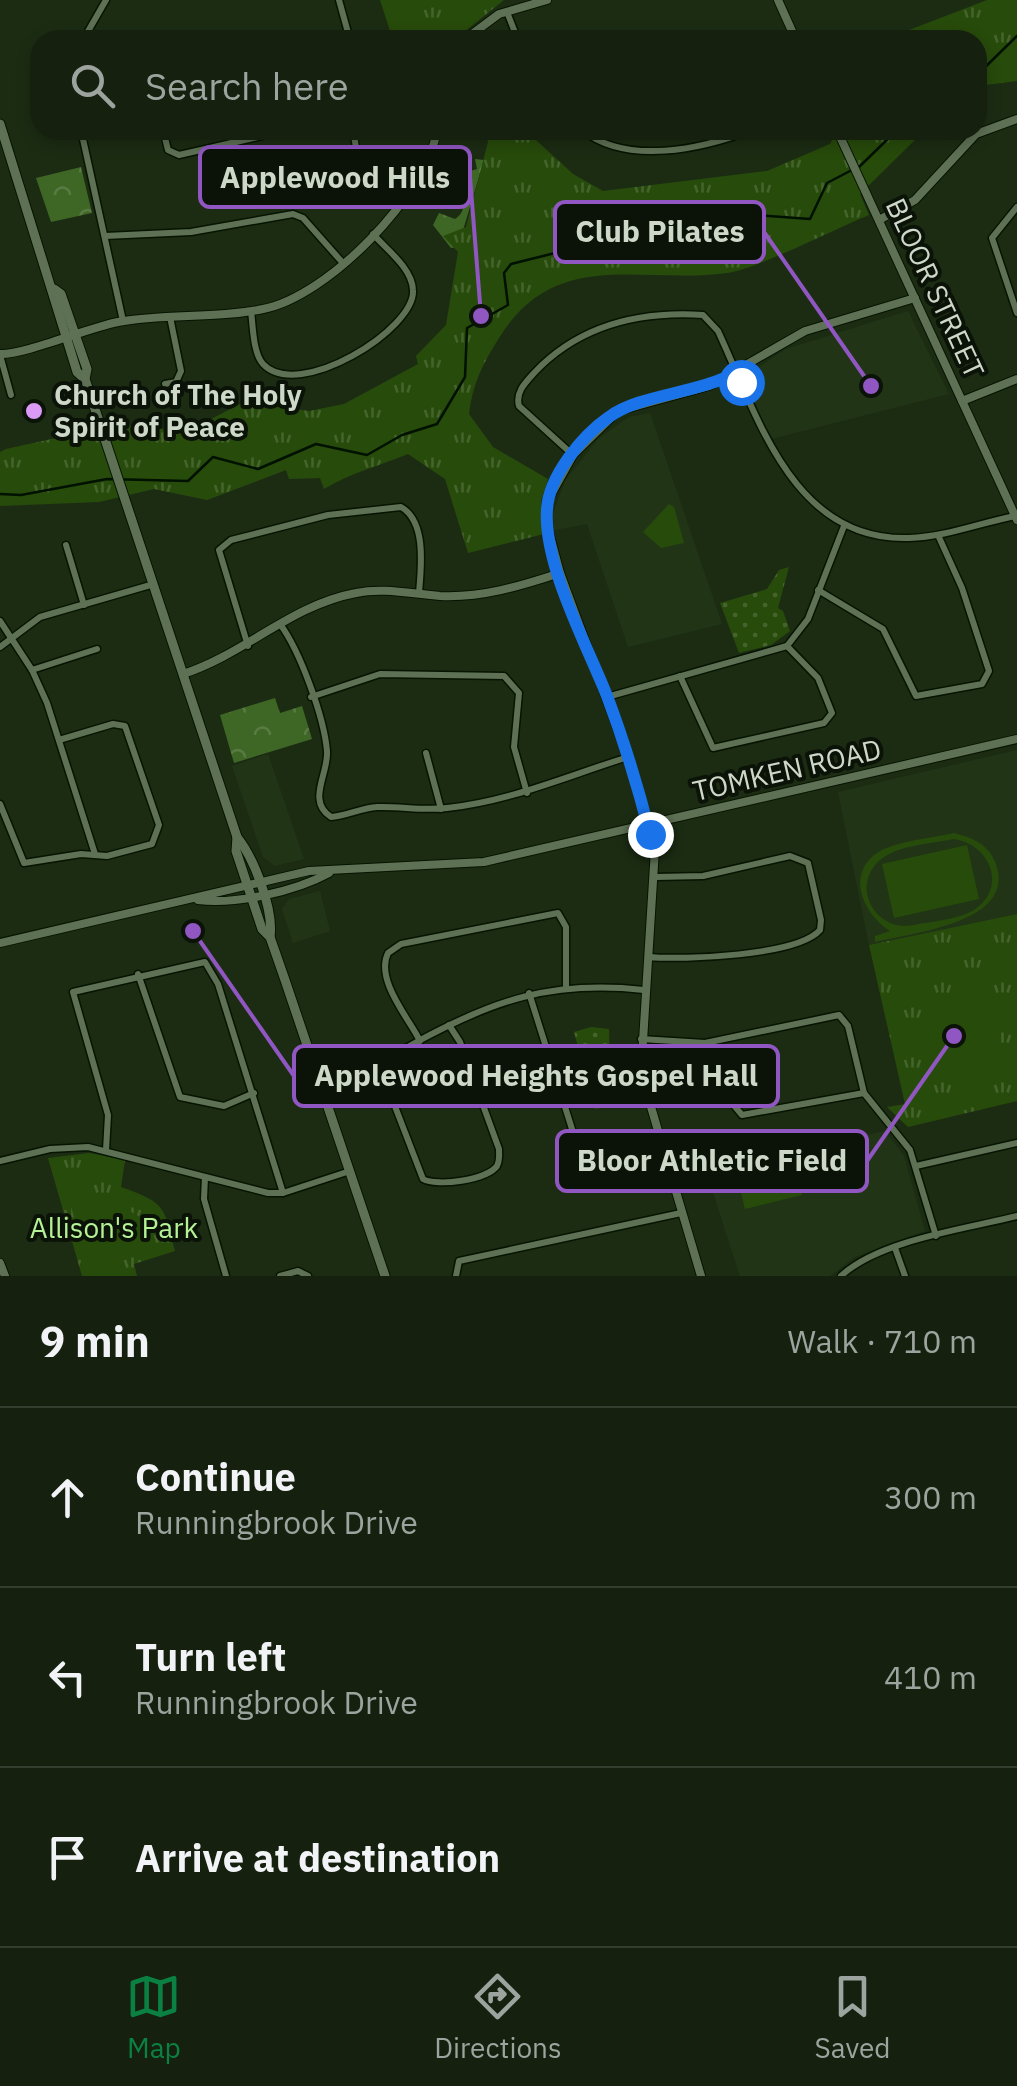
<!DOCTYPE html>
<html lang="en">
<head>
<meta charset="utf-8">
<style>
  body { margin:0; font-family:"IBM Plex Sans",sans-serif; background:#1e2917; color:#f1f3f6 }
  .stop { position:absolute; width:30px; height:30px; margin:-22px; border:8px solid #1a73e8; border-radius:50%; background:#fff }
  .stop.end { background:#1a73e8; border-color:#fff; box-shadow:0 2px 10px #0008 }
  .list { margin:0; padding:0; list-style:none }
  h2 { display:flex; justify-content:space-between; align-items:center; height:130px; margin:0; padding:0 40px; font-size:42px }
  h2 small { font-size:32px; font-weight:400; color:#9da39e }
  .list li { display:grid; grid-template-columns:65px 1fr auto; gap:30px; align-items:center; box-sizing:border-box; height:180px; padding:0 40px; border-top:2px solid #343e2e }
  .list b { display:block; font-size:38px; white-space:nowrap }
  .list p { margin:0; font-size:32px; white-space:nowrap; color:#9da39e }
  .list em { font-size:32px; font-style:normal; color:#9da39e }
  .icon { flex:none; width:55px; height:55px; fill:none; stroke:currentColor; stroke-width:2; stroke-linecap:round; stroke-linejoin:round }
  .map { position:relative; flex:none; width:1017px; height:1276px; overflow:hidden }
  .search { position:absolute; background:#15210e; box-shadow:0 5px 15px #0003; left:30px; right:30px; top:30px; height:110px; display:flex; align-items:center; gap:25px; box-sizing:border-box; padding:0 35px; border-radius:30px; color:#9da39e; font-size:38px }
  .sheet { height:670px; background:#15210e }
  nav { display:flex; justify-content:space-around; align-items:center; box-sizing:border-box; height:140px; border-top:2px solid #343e2e; background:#15210e; font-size:28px; color:#9da39e }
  nav a { display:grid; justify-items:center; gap:5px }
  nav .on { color:#0b8043 }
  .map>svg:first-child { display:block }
  .built { fill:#213516 }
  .grass { fill:url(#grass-dots) }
  .forest { fill:url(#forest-crowns) }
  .park { fill:url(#park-tufts) }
  .pitch { fill:#274b0b; fill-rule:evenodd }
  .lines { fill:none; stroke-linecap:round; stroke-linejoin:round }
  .stream { stroke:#011100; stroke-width:2.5 }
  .minor-casing { stroke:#061400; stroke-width:9 }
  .tertiary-casing { stroke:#061400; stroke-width:10 }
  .secondary-casing { stroke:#061400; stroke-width:11 }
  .minor { stroke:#5e7155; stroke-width:6 }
  .tertiary { stroke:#5e7155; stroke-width:8 }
  .secondary { stroke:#5e7155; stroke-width:9 }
  .route { stroke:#1a73e8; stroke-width:12 }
  .poi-dot { fill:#da9af6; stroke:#0b1207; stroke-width:4 }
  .labels { text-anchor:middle; stroke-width:8; stroke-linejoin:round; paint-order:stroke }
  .street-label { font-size:28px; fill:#ced8c9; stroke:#0b1207 }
  .poi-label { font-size:28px; font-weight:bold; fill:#ced8c9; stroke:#0b1207; text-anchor:start }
  .park-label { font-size:28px; fill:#b5f195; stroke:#0b1207 }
  .leader { fill:none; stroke:#9057c2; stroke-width:4 }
  .callout-dot { fill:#9057c2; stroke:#0b1207; stroke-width:4 }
  .callout { fill:#0b1207; stroke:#9057c2; stroke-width:4 }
  .callout-label { font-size:30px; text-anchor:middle; font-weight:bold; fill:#ced8c9 }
</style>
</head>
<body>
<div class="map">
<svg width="1017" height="1276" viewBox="0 0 1017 1276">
  <defs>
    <pattern id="grass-dots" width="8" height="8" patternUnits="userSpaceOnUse" patternTransform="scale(2.5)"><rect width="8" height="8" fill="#274b0b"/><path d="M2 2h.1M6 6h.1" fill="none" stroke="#45642d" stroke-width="1.8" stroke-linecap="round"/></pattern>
    <pattern id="forest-crowns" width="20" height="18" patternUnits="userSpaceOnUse" patternTransform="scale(2.5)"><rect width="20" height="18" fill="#3e6625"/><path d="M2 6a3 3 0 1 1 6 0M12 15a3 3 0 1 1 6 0" fill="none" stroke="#597b43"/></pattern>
    <pattern id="park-tufts" width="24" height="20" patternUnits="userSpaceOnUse" patternTransform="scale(2.5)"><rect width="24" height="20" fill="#274b0b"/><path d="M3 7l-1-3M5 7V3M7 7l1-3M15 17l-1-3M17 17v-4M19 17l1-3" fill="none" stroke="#45642d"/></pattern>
  </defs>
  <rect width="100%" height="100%" fill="#1c2c13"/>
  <!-- built -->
  <g class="built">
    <path d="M908 311 949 394 771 439 744 377 786 349Z"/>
    <path d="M650 413 722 624 628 647 587 524 554 530 553 513 565 481 598 439 629 417Z"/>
    <path d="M1017 750V914L869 945 838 792Z"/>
    <path d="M268 754 304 859 275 866 263 857 232 766Z"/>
    <path d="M320 891 330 931 293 943 282 909 289 899Z"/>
    <path d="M885 1131 904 1156 925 1231 855 1257 830 1276H740L706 1171Z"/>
  </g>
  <!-- grass -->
  <g class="grass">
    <path d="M789 567 778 608 783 611 790 631 771 645 739 653 720 603 767 589 779 570Z"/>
    <path d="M591 1027 609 1029 611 1106 595 1109 574 1032Z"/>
  </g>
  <!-- forest -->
  <g class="forest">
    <path d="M475 159 484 160 458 247 451 248 433 225 439 213 455 219C469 210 461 199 462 185H468L467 172 477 169Z"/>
    <path d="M81 167 92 213 51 222 36 178Z"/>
    <path d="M275 698 280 713 302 706 312 739 234 763 220 715Z"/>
  </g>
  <!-- park -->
  <g class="park">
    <path d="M380 0H504L454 40H393Z"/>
    <path d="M987 0H1017V81L977 86V40H903L904 32Z"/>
    <path d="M486 130H525L573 174 603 191 767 171 830 144 837 130H925L860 194 869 215C837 228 757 269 727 273 641 285 556 246 499 338 483 363 472 385 469 414L493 447 548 479 541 501 544 534 468 553 445 479 408 454C379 466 350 473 324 489L320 478 289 479 286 470 207 500 154 489 99 502 0 506V452L6 449 120 424 186 432 244 402 309 411 344 404 418 364 416 356 446 325 458 252 443 236 466 227 488 142Z"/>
    <path d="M1017 914V1101L908 1127 887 1107 905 1104 869 945Z"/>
    <path d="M89 1153 125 1160 121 1187C166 1203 164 1206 175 1251L134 1264 137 1276H82L48 1158Z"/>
  </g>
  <!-- pitch -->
  <g class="pitch">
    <path d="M669 504 674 507 684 543 661 548 643 532Z"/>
    <path d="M954 833C974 838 989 845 996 864 1017 923 911 933 875 942V936L890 931C862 913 843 869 884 849 904 840 933 838 954 833ZM953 839C989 843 1009 887 974 910 958 920 932 921 914 925 877 933 850 888 879 861 896 845 931 844 953 839Z"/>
    <path d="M967 845 979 899 894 918 882 864Z"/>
    <path d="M992 993 1005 1065 1003 1071 931 1084C915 1017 922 1003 992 993Z"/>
    <path d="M795 1163 802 1195 745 1209 737 1177Z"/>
    <path d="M106 1197 145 1220 157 1247 93 1266 88 1263 70 1203Z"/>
  </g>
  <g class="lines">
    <!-- stream -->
    <g class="stream">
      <path d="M977 75 1017 36"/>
      <path d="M858 168 897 130"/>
      <path d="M0 494 21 495 107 479 188 481 213 457 258 469 316 444 367 455 402 435 437 424 465 377 467 328 508 305 504 273 511 264 555 253 588 254 633 219 654 213C703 235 690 266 742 214L810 219 827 183 850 171"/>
    </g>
    <defs>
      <g id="minor">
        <path d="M339 0 350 40"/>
        <path d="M507 12 518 40"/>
        <path d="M83 40 106 0"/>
        <path d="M326 40 349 35"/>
        <path d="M81 130 123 321"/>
        <path d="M163 130 168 150 179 155 288 130"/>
        <path d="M353 130 358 159 398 208"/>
        <path d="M582 130C627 166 702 149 752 130"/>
        <path d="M1017 207 992 238 1017 313"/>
        <path d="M105 236 191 232 293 214 303 218 342 262"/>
        <path d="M251 311C253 326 253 353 263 364 298 402 416 329 413 290 412 268 386 249 373 234"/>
        <path d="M0 355 11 395"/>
        <path d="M165 384 176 382 181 371 170 317"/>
        <path d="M573 455 519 406C515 392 526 382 535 372 580 325 640 311 703 315L718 331C758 417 793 542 909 538 945 537 980 523 1015 516"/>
        <path d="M66 545 84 605"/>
        <path d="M818 590 883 629 916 696 982 684 989 671 962 588 938 535"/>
        <path d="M0 621 32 670 47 703 95 854"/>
        <path d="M280 624C300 651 324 717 327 751 329 773 306 801 331 817 346 816 361 808 377 807 400 806 423 811 447 808 511 801 567 776 628 757"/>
        <path d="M248 646 219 550 231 540 328 515 401 507C427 522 421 568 419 593"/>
        <path d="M0 647 40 617 154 584"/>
        <path d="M32 670 97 649"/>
        <path d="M680 676 713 748 824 723 832 713 818 678 787 646"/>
        <path d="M311 697 380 674 504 676 519 693 514 747 527 793"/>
        <path d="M607 697 787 646 808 619 844 526"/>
        <path d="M426 753 441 809"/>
        <path d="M0 804 24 863 81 854 107 856 152 844 159 825 125 726 113 724 59 740"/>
        <path d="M648 957C684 960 797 956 820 930L821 920 808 863 790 856 703 876 656 877"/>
        <path d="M138 974 180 1097 224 1106 254 1093"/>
        <path d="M529 993 578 1148 590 1152 660 1135"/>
        <path d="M641 1039 705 1043 839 1015 848 1026 864 1093 910 1150 936 1236"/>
        <path d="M420 1041C408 1017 375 980 388 953L401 944 558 913 566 927V987"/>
        <path d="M711 1042 732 1103 742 1115 864 1093"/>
        <path d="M379 1065 423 1179C437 1187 487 1180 497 1166 500 1160 499 1156 499 1149L460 1042 449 1025"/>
        <path d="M323 1090C356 1079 383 1061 413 1044 493 1000 552 980 644 990"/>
        <path d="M106 1150 108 1115 73 992 205 962 218 984 283 1193"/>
        <path d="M0 1161 50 1149 88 1147 268 1193H283L350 1171"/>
        <path d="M916 1166 1017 1143"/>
        <path d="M205 1177 204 1199 226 1276"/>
        <path d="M895 1248 905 1276"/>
        <path d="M280 1276 298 1271 308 1276"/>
        <path d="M456 1276 459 1261 681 1213"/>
        <path d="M841 1276C879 1240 966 1229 1017 1216"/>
      </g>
      <g id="tertiary">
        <path d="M778 0 796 40"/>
        <path d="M464 40 499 14 547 0"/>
        <path d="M837 130 1017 520"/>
        <path d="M879 220 915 200 976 134 1017 119"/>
        <path d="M0 354C24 355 87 328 118 322 165 313 215 319 263 309 327 297 427 195 437 130"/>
        <path d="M962 401 1017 379"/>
        <path d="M183 674C245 654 291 605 356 593 383 587 412 594 440 596 481 598 521 586 560 573"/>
        <path d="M198 900C236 905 296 891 329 873"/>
        <path d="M0 943 309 871 484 862 1017 739"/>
        <path d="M0 1263 5 1276"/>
        <path d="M701 1276 641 1073 655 849 628 757 560 573 547 525 548 500 573 455 618 411 709 386 805 331 915 298"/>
      </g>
      <g id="secondary">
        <path d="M0 124 69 346 77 372 85 379 237 837C254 858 274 910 270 937"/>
        <path d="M54 289 61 294 87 369 85 379"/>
        <path d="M237 837 236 851 262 929 270 937 285 980 385 1276"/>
      </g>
    </defs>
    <!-- minor casing -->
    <use href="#minor" class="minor-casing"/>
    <!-- tertiary casing -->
    <use href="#tertiary" class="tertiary-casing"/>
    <!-- secondary casing -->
    <use href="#secondary" class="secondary-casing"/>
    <!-- minor -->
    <use href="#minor" class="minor"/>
    <!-- tertiary -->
    <use href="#tertiary" class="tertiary"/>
    <!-- secondary -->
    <use href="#secondary" class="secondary"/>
  </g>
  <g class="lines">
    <!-- route -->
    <path class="route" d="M650 834C638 787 624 741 607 696 587 645 543 564 547 509 549 476 582 436 609 417 640 394 698 394 737 372L741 382"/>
  </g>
  <!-- markers -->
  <circle class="poi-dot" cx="34" cy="411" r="10"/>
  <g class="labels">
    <!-- street labels -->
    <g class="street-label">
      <text transform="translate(935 288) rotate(65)" y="10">BLOOR STREET</text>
      <text transform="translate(787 770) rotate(-13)" y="10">TOMKEN ROAD</text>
    </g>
    <!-- poi labels -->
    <g class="poi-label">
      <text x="54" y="405">Church of The Holy<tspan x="54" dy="32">Spirit of Peace</tspan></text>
    </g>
    <!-- park labels -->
    <g class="park-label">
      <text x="114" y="1238">Allison's Park</text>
    </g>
  </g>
  <!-- callouts -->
  <path class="leader" d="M481 316L470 177M871 386L764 232M193 931L294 1076M954 1036L867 1161"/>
  <g class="callout-dot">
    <circle cx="481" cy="316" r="10"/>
    <circle cx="871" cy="386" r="10"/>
    <circle cx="193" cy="931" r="10"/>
    <circle cx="954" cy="1036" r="10"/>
  </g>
  <g class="callout">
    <rect x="200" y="147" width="270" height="60" rx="10"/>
    <rect x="555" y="202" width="209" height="60" rx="10"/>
    <rect x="294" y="1046" width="484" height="60" rx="10"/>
    <rect x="557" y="1131" width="310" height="60" rx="10"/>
  </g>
  <g class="callout-label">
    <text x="335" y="188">Applewood Hills</text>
    <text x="660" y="242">Club Pilates</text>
    <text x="536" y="1086">Applewood Heights Gospel Hall</text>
    <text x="712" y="1171">Bloor Athletic Field</text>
  </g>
</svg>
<div class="stop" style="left:741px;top:382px"></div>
<div class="stop end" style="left:650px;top:834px"></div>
<div class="search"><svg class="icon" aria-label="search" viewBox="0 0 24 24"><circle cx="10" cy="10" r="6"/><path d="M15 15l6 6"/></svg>Search here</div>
</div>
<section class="sheet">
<h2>9 min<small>Walk · 710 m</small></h2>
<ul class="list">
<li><svg class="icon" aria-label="ahead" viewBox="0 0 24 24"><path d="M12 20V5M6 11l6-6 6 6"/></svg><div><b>Continue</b><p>Runningbrook Drive</p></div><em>300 m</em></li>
<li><svg class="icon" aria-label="left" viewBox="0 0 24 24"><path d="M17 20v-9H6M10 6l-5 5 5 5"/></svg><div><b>Turn left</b><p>Runningbrook Drive</p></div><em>410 m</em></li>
<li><svg class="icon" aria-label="arrive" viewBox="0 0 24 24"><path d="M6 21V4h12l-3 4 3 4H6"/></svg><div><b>Arrive at destination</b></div></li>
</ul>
</section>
<nav>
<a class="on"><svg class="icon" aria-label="map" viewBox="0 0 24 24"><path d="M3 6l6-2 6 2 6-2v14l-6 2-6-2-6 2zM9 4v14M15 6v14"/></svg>Map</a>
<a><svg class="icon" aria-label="directions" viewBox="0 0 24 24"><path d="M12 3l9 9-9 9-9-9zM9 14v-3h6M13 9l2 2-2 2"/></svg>Directions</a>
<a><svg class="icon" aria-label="saved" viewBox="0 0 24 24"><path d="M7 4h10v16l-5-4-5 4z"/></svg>Saved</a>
</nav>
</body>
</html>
